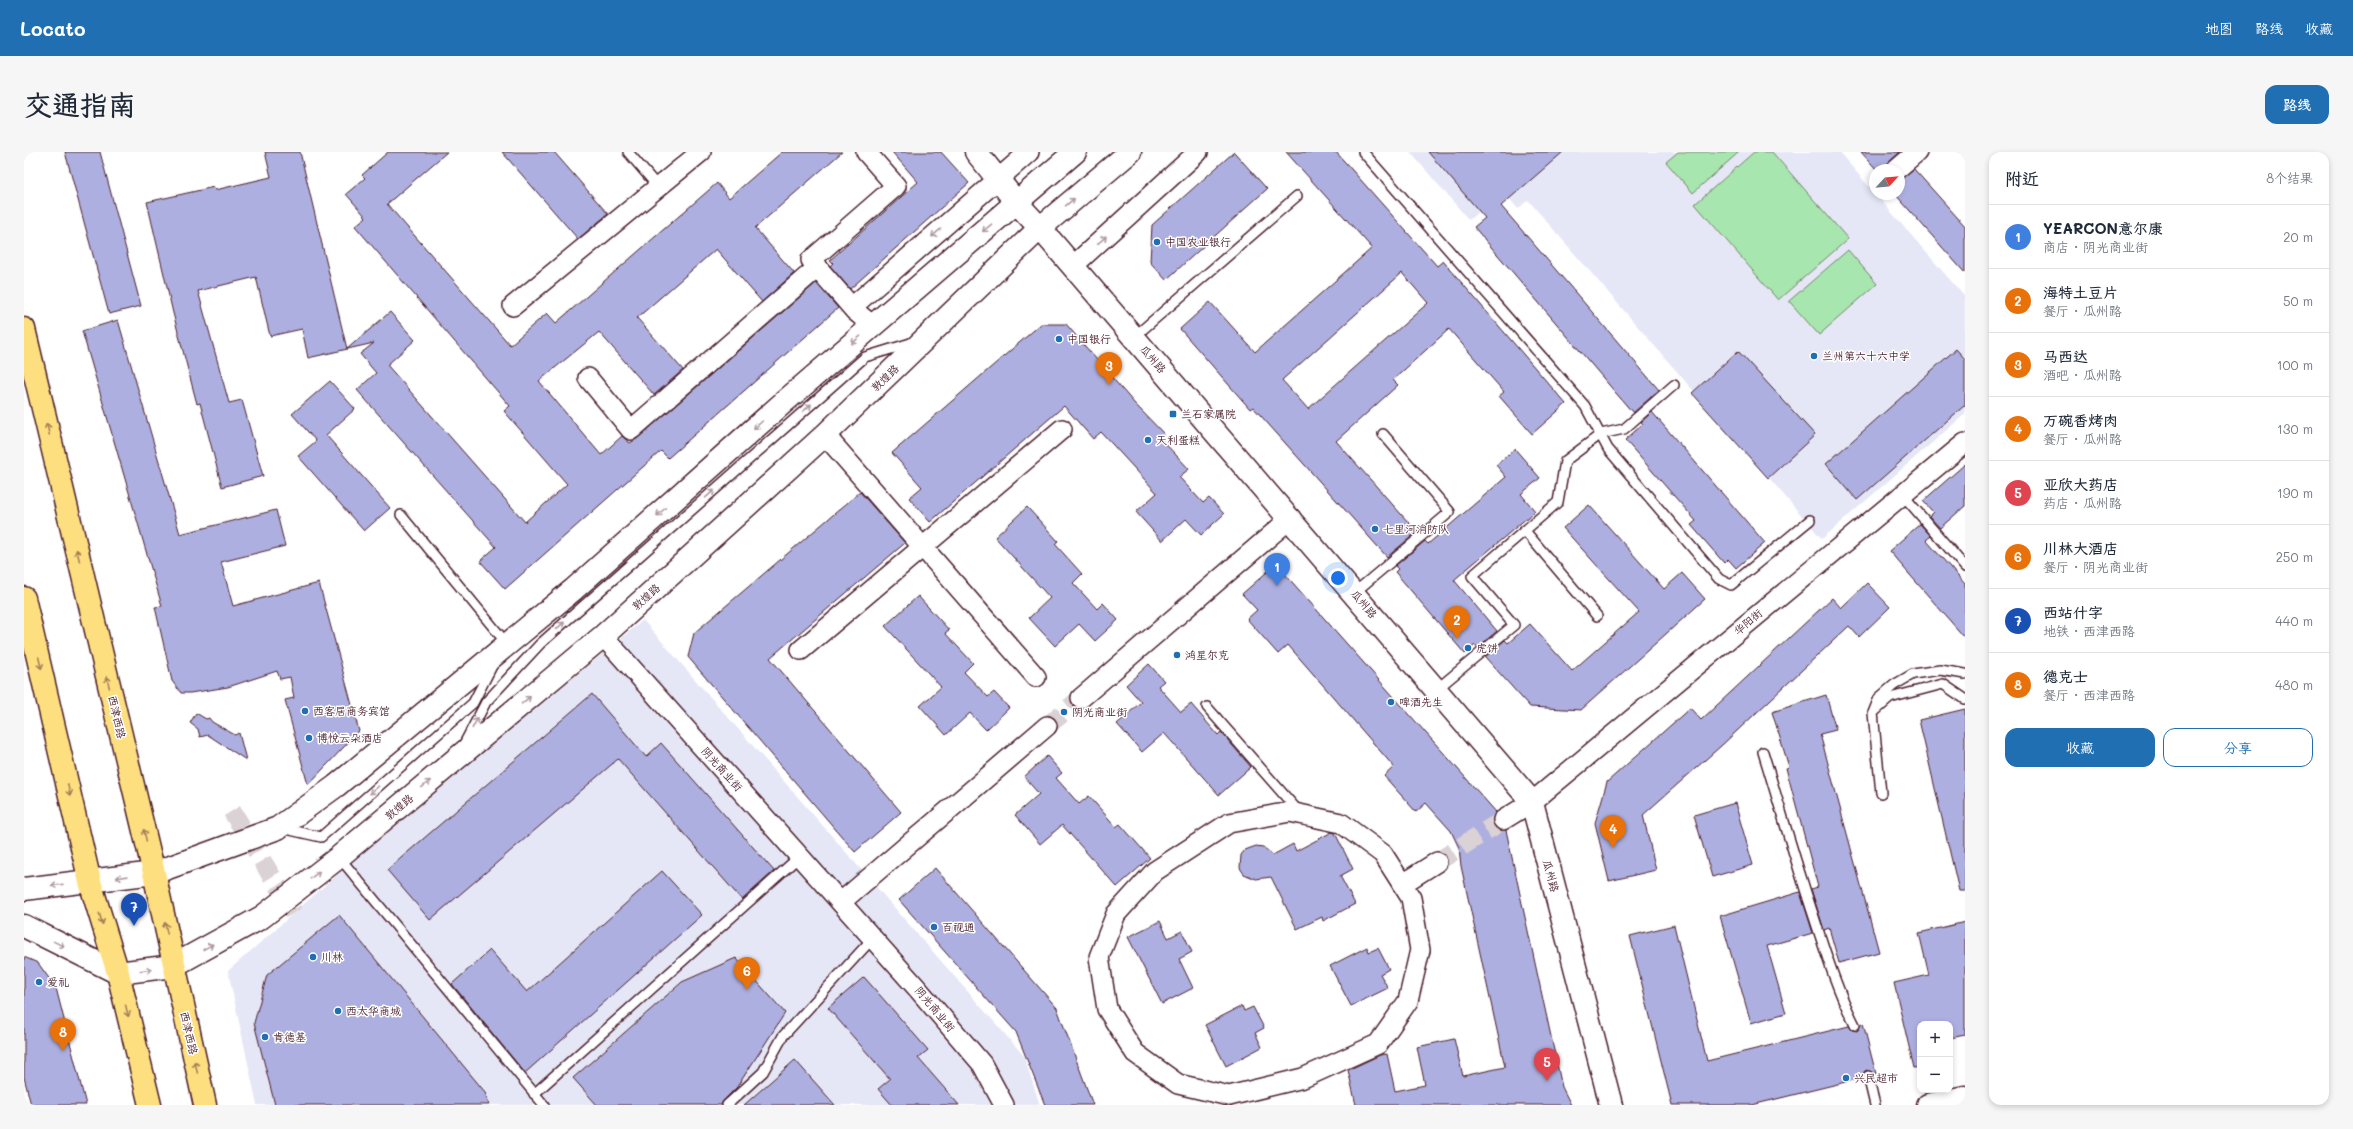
<!DOCTYPE html>
<html lang="zh">
<head>
<meta charset="utf-8">
<style>
  body { margin:0; font-family:Mali,"LXGW WenKai TC",sans-serif; background:#f6f6f7; color:#1f2937 }
  .controls { position:absolute; right:12px; bottom:12px; display:grid; overflow:hidden; border-radius:8px; box-shadow:0 2px 6px #0003 }
  .controls button { width:36px; height:36px; display:grid; place-items:center; padding:0; border:0; border-bottom:1px solid #e0e1e3; background:#fff; color:#1f2937; font:20px sans-serif }
  .compass { position:absolute; left:1845px; top:12px; width:36px; height:36px; border-radius:50%; background:#fff; box-shadow:0 2px 6px #0003; rotate:64deg }
  .you { position:absolute; left:1314px; top:426px; width:14px; height:14px; margin:-10px; border:3px solid #fff; border-radius:50%; background:#1a73e8; box-shadow:0 0 0 6px #1a73e833 }
  .badge { display:grid; place-items:center; width:26px; height:26px; border-radius:50%; background:#1f6fb2; color:#fff; font-size:13px; font-weight:700 }
  .pin { position:absolute; translate:-50% -33px; filter:drop-shadow(0 1px 2px #0008) }
  .pin::after { content:''; position:absolute; top:21px; width:14px; height:12px; background:inherit; clip-path:polygon(0 0,100% 0,50% 100%) }
  .list { margin:0; padding:0; list-style:none }
  h2 { display:flex; justify-content:space-between; align-items:center; height:52px; margin:0; padding:0 16px; font-size:17px }
  h2 small { font-size:13px; font-weight:400; color:#747a83 }
  .list li { display:grid; grid-template-columns:26px 1fr auto; gap:12px; align-items:center; box-sizing:border-box; height:64px; padding:0 16px; border-top:1px solid #e0e1e3 }
  .list b { display:block; font-size:15px; white-space:nowrap }
  .list p { margin:0; font-size:13px; white-space:nowrap; color:#747a83 }
  .list em { font-size:13px; font-style:normal; color:#747a83 }
  .actions { display:flex; gap:8px; padding:12px 16px }
  .actions a { flex:1; padding:9px 0; border:1px solid #1f6fb2; border-radius:12px; text-align:center; font-size:14px; color:#1f6fb2 }
  .actions .main { background:#1f6fb2; color:#fff }
  .map { position:relative; flex:none; width:1941px; height:953px; overflow:hidden; border-radius:12px }
  header { display:flex; align-items:center; gap:24px; box-sizing:border-box; height:56px; padding:0 20px; background:#1f6fb2; color:#fff }
  header strong { font-size:19px }
  nav { display:flex; gap:22px; margin-inline-start:auto; font-size:14px }
  .intro { display:flex; align-items:center; justify-content:space-between; box-sizing:border-box; height:96px; padding:0 24px }
  h1 { margin:0; font-size:28px }
  .button { padding:10px 18px; border-radius:12px; background:#1f6fb2; color:#fff; font-size:14px; font-weight:700 }
  main { display:flex; gap:24px; padding:0 24px }
  aside { flex:1; background:#fff; border-radius:12px; box-shadow:0 2px 6px #0003 }
  .map>svg:first-child { display:block }
  .built { fill:#e6e7f6 }
  .green { fill:#a7e6ae; stroke:#78826c }
  .building { fill:#adafe0; stroke:#4a1f2b; fill-rule:evenodd }
  .lines { fill:none; stroke-linecap:round; stroke-linejoin:round }
  .street-tunnel { stroke:#dbd2d5; stroke-width:19; stroke-dasharray:19 10; stroke-linecap:butt }
  .lane-casing { stroke:#4a1f2b; stroke-width:12 }
  .street-casing { stroke:#4a1f2b; stroke-width:22 }
  .secondary-casing { stroke:#4a1f2b; stroke-width:25 }
  .primary-casing { stroke:#4a1f2b; stroke-width:25 }
  .lane { stroke:#fff; stroke-width:9 }
  .street { stroke:#fff; stroke-width:19 }
  .secondary { stroke:#fff; stroke-width:22 }
  .primary { stroke:#fedf80; stroke-width:22 }
  .oneway { stroke:#ae9aa0 }
  .oneway2 { stroke:#a47f56 }
  .poi-dot { fill:#1f6fb2; stroke:#fff; stroke-width:1.5 }
  .labels { text-anchor:middle; stroke-width:3; stroke-linejoin:round; paint-order:stroke }
  .poi-label { font-size:11px; fill:#4a1f2b; stroke:#fff; text-anchor:start }
  .street-label { font-size:11px; fill:#4a1f2b; stroke:#fff }
</style>
</head>
<body>
<header>
<strong>Locato</strong>
<nav><a>地图</a><a>路线</a><a>收藏</a></nav>
</header>
<div class="intro"><h1>交通指南</h1><a class="button">路线</a></div>
<main>
<div class="map">
<svg width="1941" height="953" viewBox="0 0 1941 953">
  <rect width="100%" height="100%" fill="#fff"/>
  <filter id="ink" filterUnits="userSpaceOnUse"><feTurbulence type="fractalNoise" baseFrequency=".025" numOctaves="2"/><feDisplacementMap in="SourceGraphic" scale="8" xChannelSelector="R" yChannelSelector="G"/><feConvolveMatrix kernelMatrix="1 2 1 2 8 2 1 2 1" color-interpolation-filters="sRGB"/></filter>
  <g filter="url(#ink)">
    <!-- built -->
    <g class="built">
      <path d="M1386 0H1815L1941 145V262L1798 387 1504 48 1494 57 1479 39 1445 68Z"/>
      <path d="M619 468 1000 904 1016 953H233L204 819 332 706Z"/>
    </g>
    <!-- green -->
    <g class="green">
      <path d="M1654 0H1715L1669 41 1642 10Z"/>
      <path d="M1730 0H1748L1824 87 1754 148 1671 52Z"/>
      <path d="M1824 98 1853 132 1795 183 1765 149Z"/>
    </g>
    <!-- building -->
    <g class="building">
      <path d="M41 0H76L117 154 85 162Z"/>
      <path d="M241 0H276L323 197 366 160 391 188 363 213 501 370 543 332 480 259 486 254 331 74 342 65 322 42 341 26 338 23 364 0H423L363 52 486 193 523 161 532 171 693 31 705 46 758 0H818L731 76 770 121 738 150 692 97 613 166 659 218 630 243 575 180 515 229 577 303 598 284 606 291 614 286 792 131 814 156 644 306 637 299 481 437 456 409 472 395 333 238 352 221 336 202 350 191 284 206 278 177 246 184 232 125 174 139 205 251 218 248 239 324 198 335 176 251 173 252 149 161 123 50 190 35 191 38 247 25Z"/>
      <path d="M478 0H530L584 62 554 87Z"/>
      <path d="M868 0H917L945 31 826 137 806 114 809 111 806 108 894 30Z"/>
      <path d="M1210 0 1243 37 1142 128 1126 110 1128 73Z"/>
      <path d="M1262 0H1312L1413 114 1419 109 1542 252 1508 282 1475 244 1480 240 1425 177 1369 228 1374 233 1312 289 1393 380 1363 405 1229 255 1226 257 1156 177 1186 150 1231 200 1348 96ZM1378 121 1404 151 1284 257 1258 228Z"/>
      <path d="M1404 0H1539L1477 54 1635 238 1609 261 1450 75 1461 66Z"/>
      <path d="M1837 0H1876L1865 10 1861 18H1853Z"/>
      <path d="M1890 17 1941 74V121L1871 42H1875V28Z"/>
      <path d="M94 168 156 382 252 358 261 394 197 410 209 454 295 431 335 579 284 633 261 548 270 546 266 525 256 527 253 519 204 535 166 541H157L148 529 131 455 138 454 58 179Z"/>
      <path d="M1017 172H1042L1110 251 1141 283 1137 287 1165 317 1155 325 1179 351 1185 346 1200 362 1177 383 1162 367 1138 389 1112 360 1133 341 1077 280 1069 287 1040 254 906 370 885 346 898 335 868 301Z"/>
      <path d="M1932 197 1941 207V253L1833 348 1802 312Z"/>
      <path d="M1714 199 1791 283 1744 326 1668 241Z"/>
      <path d="M306 229 331 257 302 283 366 356 340 379 274 304 292 289 268 262Z"/>
      <path d="M1628 260 1741 391 1712 416 1704 407 1700 411 1667 373 1672 369 1601 288 1619 272 1617 270Z"/>
      <path d="M1491 297 1516 326 1497 342 1511 359 1430 428 1473 479 1453 496 1451 493 1441 502 1371 420 1374 417 1371 414 1401 389 1404 392 1482 325 1472 313Z"/>
      <path d="M1941 312V354L1916 376 1905 364 1909 360 1899 349Z"/>
      <path d="M836 340 881 391 746 506 877 660 831 700 664 505 670 481Z"/>
      <path d="M1565 353 1640 437 1658 421 1681 447 1557 558 1506 555 1461 505 1481 488 1484 491 1506 472 1548 519 1615 460 1539 376Z"/>
      <path d="M1003 355 1034 389 1031 392 1058 422 1049 431 1073 457 1079 451 1094 468 1071 489 1055 472 1031 494 1005 466 1026 446 971 385Z"/>
      <path d="M1896 372 1907 384 1902 388 1941 432V486L1865 399Z"/>
      <path d="M1252 412 1472 660 1468 669 1473 677 1482 678 1538 935 1547 953H1332L1324 918 1356 903 1363 902 1371 939 1401 933 1393 895 1430 887 1439 924 1481 915 1437 714 1435 696 1427 679 1402 651 1392 660 1360 624 1370 615 1264 493 1254 502 1223 467 1233 458 1218 442Z"/>
      <path d="M1843 431 1866 455 1835 485 1825 474 1698 593 1619 663 1632 718 1585 729 1571 671 1583 630 1666 556 1677 568 1808 446 1817 456Z"/>
      <path d="M894 444 925 478 921 481 949 511 940 520 964 545 970 540 985 556 962 578 946 561 922 583 896 554 917 535 861 474Z"/>
      <path d="M1125 512 1140 529 1134 534 1157 560 1167 552 1194 583 1197 580 1227 615 1195 643 1140 581 1118 600 1093 572 1117 550 1102 533Z"/>
      <path d="M568 542 622 605 637 591 750 719 718 748 594 607 406 768 363 718Z"/>
      <path d="M1802 543 1812 578 1796 582 1855 800 1815 811 1805 776 1800 778 1787 737 1794 735 1762 616 1765 615 1748 560Z"/>
      <path d="M1941 557V739H1935L1895 568Z"/>
      <path d="M172 561 182 567 185 566 188 570 211 583 215 581 222 608 184 583 176 585 174 577 166 571Z"/>
      <path d="M1023 604 1038 621 1032 626 1055 652 1065 644 1092 675 1096 672 1126 706 1093 735 1038 673 1016 692 991 663 1015 642 1000 625Z"/>
      <path d="M1711 651 1729 713 1688 725 1670 663Z"/>
      <path d="M1308 680 1311 681 1329 717 1316 724 1331 752 1299 769 1298 765 1273 777 1247 725 1232 727 1220 722 1216 716 1217 703 1221 698 1232 694 1239 695 1249 703 1269 692 1272 699Z"/>
      <path d="M911 716 1033 856 1069 953H1021L992 880 875 748Z"/>
      <path d="M638 719 678 763 501 921 428 832 466 798 503 840Z"/>
      <path d="M1776 740 1789 781 1743 794 1762 861 1727 871 1696 764Z"/>
      <path d="M315 763 461 940 465 953H251L230 871 243 823Z"/>
      <path d="M1136 769 1144 786 1158 779 1168 800 1155 807 1169 836 1138 852 1104 785Z"/>
      <path d="M1941 770V883L1926 886V872H1896V915L1890 916 1870 831 1905 823 1895 781Z"/>
      <path d="M1650 773 1683 909 1825 874 1828 878 1833 879 1837 872 1839 871 1852 922 1842 918 1838 922V926L1728 953H1648L1606 784Z"/>
      <path d="M1343 795 1345 800 1354 796 1365 817 1356 822 1364 836 1327 854 1306 814Z"/>
      <path d="M0 805 14 811 32 836 62 953H7L0 925Z"/>
      <path d="M712 806 761 861 713 935 699 949 697 953H573L549 926 658 830Z"/>
      <path d="M840 825 904 898 894 906 935 953H868L854 937 866 927 804 856Z"/>
      <path d="M1218 854 1220 859 1229 855 1240 876 1231 881 1238 895 1202 914 1181 873Z"/>
      <path d="M771 908 811 953H720Z"/>
    </g>
    <g class="lines">
      <!-- street-tunnel -->
      <g class="street-tunnel">
        <path d="M1023 574 1057 546"/>
        <path d="M208 659 270 761"/>
        <path d="M1413 710 1479 668"/>
      </g>
      <defs>
        <g id="lane">
          <path d="M604 0 634 35"/>
          <path d="M1339 0 1561 254 1584 297 1695 427 1707 433 1786 368"/>
          <path d="M1110 185 1273 44"/>
          <path d="M1879 343 1941 415"/>
          <path d="M377 363 483 492"/>
          <path d="M1501 379 1573 464"/>
          <path d="M1330 441 1426 360 1359 282"/>
          <path d="M1413 537 1490 473 1448 424 1534 350 1541 309 1577 282 1600 277 1650 233"/>
          <path d="M1183 555 1275 660"/>
          <path d="M1850 560 1866 546 1919 532 1941 547"/>
          <path d="M441 590 462 550 516 492 841 205 890 190"/>
          <path d="M1739 600C1756 655 1772 711 1790 765 1802 802 1813 838 1831 873"/>
          <path d="M1857 641 1849 561 1855 546 1870 533 1889 522 1916 518 1941 522"/>
          <path d="M257 676 297 685 449 551 469 512"/>
          <path d="M315 705 520 953"/>
          <path d="M1844 924 1851 953"/>
          <path d="M510 942 776 704"/>
          <path d="M703 953 739 920 759 884 849 786"/>
        </g>
        <g id="street">
          <path d="M842 0 872 34 787 108 831 159 849 174"/>
          <path d="M1872 18 1893 0"/>
          <path d="M1049 114 1174 0"/>
          <path d="M489 154 677 0"/>
          <path d="M828 155 1005 0"/>
          <path d="M564 226 607 278 794 115"/>
          <path d="M801 283 1012 525"/>
          <path d="M579 484 893 836 958 912 980 953"/>
          <path d="M777 498 1038 277"/>
          <path d="M1057 546 1267 366"/>
          <path d="M1266 660 1317 671 1359 702 1387 746 1396 798 1384 849 1354 892 1279 926 1205 944 1154 932 1111 901 1083 857 1075 805 1092 762 1131 719 1205 671Z"/>
          <path d="M1479 668 1508 650 1941 291"/>
          <path d="M1378 732 1413 710"/>
          <path d="M817 750 1023 574"/>
        </g>
        <g id="secondary">
          <path d="M952 0 993 51 1016 76 1508 650 1587 953"/>
          <path d="M0 737 130 721 254 676 312 634 549 438 760 250 1051 0"/>
          <path d="M0 774 94 821 149 814 238 765 315 705 579 484 801 283 1016 76 1106 0"/>
          <path d="M1904 953 1941 945"/>
        </g>
        <g id="primary">
          <path d="M0 177 130 721 181 953"/>
          <path d="M0 446 66 730 94 821 126 953"/>
        </g>
      </defs>
      <!-- lane casing -->
      <use href="#lane" class="lane-casing"/>
      <!-- street casing -->
      <use href="#street" class="street-casing"/>
      <!-- secondary casing -->
      <use href="#secondary" class="secondary-casing"/>
      <!-- primary casing -->
      <use href="#primary" class="primary-casing"/>
      <!-- lane -->
      <use href="#lane" class="lane"/>
      <!-- street -->
      <use href="#street" class="street"/>
      <!-- secondary -->
      <use href="#secondary" class="secondary"/>
      <!-- primary -->
      <use href="#primary" class="primary"/>
    </g>
    <!-- one-way arrows -->
    <defs><path id="oneway-shaft" d="M-6 0H5M1.5-3L5.5 0L1.5 3" fill="none" stroke-width="1.6" stroke-linecap="round" stroke-linejoin="round"/></defs>
    <g class="oneway">
      <use href="#oneway-shaft" transform="translate(1046 50) rotate(-40)"/>
      <use href="#oneway-shaft" transform="translate(963 76) rotate(140)"/>
      <use href="#oneway-shaft" transform="translate(912 81) rotate(139)"/>
      <use href="#oneway-shaft" transform="translate(1078 88) rotate(-42)"/>
      <use href="#oneway-shaft" transform="translate(832 188) rotate(139)"/>
      <use href="#oneway-shaft" transform="translate(783 256) rotate(-41)"/>
      <use href="#oneway-shaft" transform="translate(734 273) rotate(138)"/>
      <use href="#oneway-shaft" transform="translate(686 342) rotate(-41)"/>
      <use href="#oneway-shaft" transform="translate(637 360) rotate(138)"/>
      <use href="#oneway-shaft" transform="translate(536 474) rotate(-41)"/>
      <use href="#oneway-shaft" transform="translate(502 548) rotate(-40)"/>
      <use href="#oneway-shaft" transform="translate(451 571) rotate(-63)"/>
      <use href="#oneway-shaft" transform="translate(402 632) rotate(-40)"/>
      <use href="#oneway-shaft" transform="translate(350 638) rotate(139)"/>
      <use href="#oneway-shaft" transform="translate(291 723) rotate(-38)"/>
      <use href="#oneway-shaft" transform="translate(98 725) rotate(172)"/>
      <use href="#oneway-shaft" transform="translate(33 733) rotate(174)"/>
      <use href="#oneway-shaft" transform="translate(35 792) rotate(26)"/>
      <use href="#oneway-shaft" transform="translate(184 795) rotate(-29)"/>
      <use href="#oneway-shaft" transform="translate(122 818) rotate(-7)"/>
    </g>
    <g class="oneway2">
      <use href="#oneway-shaft" transform="translate(24 277) rotate(-103)"/>
      <use href="#oneway-shaft" transform="translate(54 403) rotate(-104)"/>
      <use href="#oneway-shaft" transform="translate(16 511) rotate(77)"/>
      <use href="#oneway-shaft" transform="translate(84 530) rotate(-103)"/>
      <use href="#oneway-shaft" transform="translate(45 638) rotate(77)"/>
      <use href="#oneway-shaft" transform="translate(121 683) rotate(-103)"/>
      <use href="#oneway-shaft" transform="translate(77 767) rotate(73)"/>
      <use href="#oneway-shaft" transform="translate(142 776) rotate(-102)"/>
      <use href="#oneway-shaft" transform="translate(103 859) rotate(76)"/>
      <use href="#oneway-shaft" transform="translate(172 915) rotate(-103)"/>
    </g>
  </g>
  <!-- markers -->
  <g class="poi-dot">
    <circle cx="1133" cy="90" r="4"/>
    <circle cx="1035" cy="187" r="4"/>
    <circle cx="1790" cy="204" r="4"/>
    <rect x="1145" y="258" width="8" height="8" rx="2"/>
    <circle cx="1124" cy="288" r="4"/>
    <circle cx="1351" cy="377" r="4"/>
    <circle cx="1444" cy="496" r="4"/>
    <circle cx="1153" cy="503" r="4"/>
    <circle cx="1367" cy="550" r="4"/>
    <circle cx="281" cy="559" r="4"/>
    <circle cx="1040" cy="560" r="4"/>
    <circle cx="285" cy="586" r="4"/>
    <circle cx="910" cy="775" r="4"/>
    <circle cx="289" cy="805" r="4"/>
    <circle cx="15" cy="830" r="4"/>
    <circle cx="314" cy="859" r="4"/>
    <circle cx="241" cy="885" r="4"/>
    <circle cx="1822" cy="926" r="4"/>
  </g>
  <g class="labels">
    <!-- poi labels -->
    <g class="poi-label">
      <text x="1141" y="94">中国农业银行</text>
      <text x="1043" y="191">中国银行</text>
      <text x="1798" y="208">兰州第六十六中学</text>
      <text x="1157" y="266">兰石家属院</text>
      <text x="1132" y="292">天利蛋糕</text>
      <text x="1359" y="381">七里河消防队</text>
      <text x="1452" y="500">虎饼</text>
      <text x="1161" y="507">鸿星尔克</text>
      <text x="1375" y="554">啤酒先生</text>
      <text x="289" y="563">西客居商务宾馆</text>
      <text x="1048" y="564">阴光商业街</text>
      <text x="293" y="590">博悦云朵酒店</text>
      <text x="918" y="779">百视通</text>
      <text x="297" y="809">川林</text>
      <text x="23" y="834">爱礼</text>
      <text x="322" y="863">西太华商城</text>
      <text x="249" y="889">肯德基</text>
      <text x="1830" y="930">兴民超市</text>
    </g>
    <!-- street labels -->
    <g class="street-label">
      <text transform="translate(1129 207) rotate(49)" y="4">瓜州路</text>
      <text transform="translate(861 226) rotate(-44)" y="4">敦煌路</text>
      <text transform="translate(622 445) rotate(-42)" y="4">敦煌路</text>
      <text transform="translate(1340 452) rotate(50)" y="4">瓜州路</text>
      <text transform="translate(1724 470) rotate(-40)" y="4">华阳街</text>
      <text transform="translate(93 565) rotate(77)" y="4">西津西路</text>
      <text transform="translate(698 617) rotate(48)" y="4">阴光商业街</text>
      <text transform="translate(375 655) rotate(-40)" y="4">敦煌路</text>
      <text transform="translate(1527 724) rotate(75)" y="4">瓜州路</text>
      <text transform="translate(911 857) rotate(50)" y="4">阴光商业街</text>
      <text transform="translate(165 881) rotate(77)" y="4">西津西路</text>
    </g>
  </g>
</svg>
<div class="controls">
<button>+</button>
<button>−</button>
</div>
<svg class="compass" viewBox="-18 -18 36 36"><path d="M0-13l5 13h-10z" fill="#e53935"/><path d="M0 13l5-13h-10z" fill="#747a83"/></svg>
<div class="you"></div>
<div class="pin badge" style="left:1253px;top:434px;background:#3f7fe0">1</div>
<div class="pin badge" style="left:1433px;top:487px;background:#e8710a">2</div>
<div class="pin badge" style="left:1085px;top:233px;background:#e8710a">3</div>
<div class="pin badge" style="left:1589px;top:696px;background:#e8710a">4</div>
<div class="pin badge" style="left:1523px;top:929px;background:#e0444e">5</div>
<div class="pin badge" style="left:723px;top:838px;background:#e8710a">6</div>
<div class="pin badge" style="left:110px;top:774px;background:#1a4fb4">7</div>
<div class="pin badge" style="left:39px;top:899px;background:#e8710a">8</div>
</div>
<aside>
<h2>附近<small>8个结果</small></h2>
<ul class="list">
<li><span class="badge" style="background:#3f7fe0">1</span><div><b>YEARCON意尔康</b><p>商店 · 阴光商业街</p></div><em>20 m</em></li>
<li><span class="badge" style="background:#e8710a">2</span><div><b>海特土豆片</b><p>餐厅 · 瓜州路</p></div><em>50 m</em></li>
<li><span class="badge" style="background:#e8710a">3</span><div><b>马西达</b><p>酒吧 · 瓜州路</p></div><em>100 m</em></li>
<li><span class="badge" style="background:#e8710a">4</span><div><b>万碗香烤肉</b><p>餐厅 · 瓜州路</p></div><em>130 m</em></li>
<li><span class="badge" style="background:#e0444e">5</span><div><b>亚欣大药店</b><p>药店 · 瓜州路</p></div><em>190 m</em></li>
<li><span class="badge" style="background:#e8710a">6</span><div><b>川林大酒店</b><p>餐厅 · 阴光商业街</p></div><em>250 m</em></li>
<li><span class="badge" style="background:#1a4fb4">7</span><div><b>西站什字</b><p>地铁 · 西津西路</p></div><em>440 m</em></li>
<li><span class="badge" style="background:#e8710a">8</span><div><b>德克士</b><p>餐厅 · 西津西路</p></div><em>480 m</em></li>
</ul>
<div class="actions"><a class="main">收藏</a><a>分享</a></div>
</aside>
</main>
</body>
</html>
